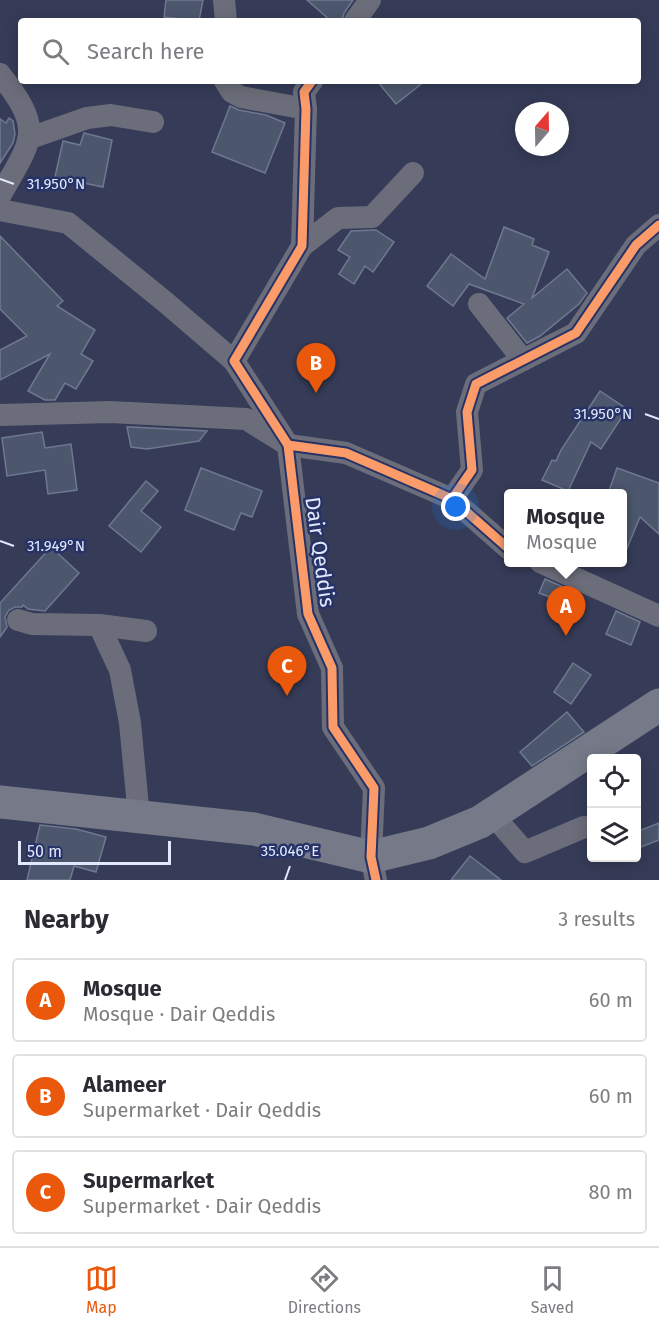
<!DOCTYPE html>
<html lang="en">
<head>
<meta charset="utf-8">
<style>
  body { margin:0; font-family:"Fira Sans",sans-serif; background:#f7f7f7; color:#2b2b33 }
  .controls { position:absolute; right:18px; bottom:18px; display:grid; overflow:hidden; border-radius:6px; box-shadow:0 3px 15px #0003 }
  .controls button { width:54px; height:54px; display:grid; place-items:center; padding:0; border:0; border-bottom:2px solid #e1e1e2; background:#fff; color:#2b2b33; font:30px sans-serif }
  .compass { position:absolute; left:515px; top:102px; width:54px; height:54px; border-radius:50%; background:#fff; box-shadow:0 3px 15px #0003; rotate:20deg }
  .scale { position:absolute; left:18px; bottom:15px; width:153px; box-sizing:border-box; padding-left:6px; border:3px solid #e2e9fc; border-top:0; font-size:16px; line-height:21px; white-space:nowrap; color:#e2e9fc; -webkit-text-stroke:4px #273367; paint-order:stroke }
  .you { position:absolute; left:456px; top:507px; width:21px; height:21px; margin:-15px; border:4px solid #fff; border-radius:50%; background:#1a73e8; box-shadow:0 0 0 9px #1a73e833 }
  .badge { display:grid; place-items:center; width:39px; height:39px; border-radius:50%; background:#ea580c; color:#fff; font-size:20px; font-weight:700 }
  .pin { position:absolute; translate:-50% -50px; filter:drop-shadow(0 2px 3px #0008) }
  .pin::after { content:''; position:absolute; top:32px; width:21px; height:18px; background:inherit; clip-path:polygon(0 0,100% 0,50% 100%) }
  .popup { position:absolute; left:504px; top:489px; width:123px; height:78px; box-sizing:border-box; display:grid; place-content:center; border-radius:6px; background:#fff; filter:drop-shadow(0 2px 4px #0005); font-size:20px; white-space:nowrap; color:#7c7c81 }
  .popup b { font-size:22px; color:#2b2b33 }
  .popup::after { content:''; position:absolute; left:50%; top:100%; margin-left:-12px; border:12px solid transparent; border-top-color:#fff }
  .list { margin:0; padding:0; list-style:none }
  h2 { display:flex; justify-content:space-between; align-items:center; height:78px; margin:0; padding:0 24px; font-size:26px }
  h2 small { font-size:20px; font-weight:400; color:#7c7c81 }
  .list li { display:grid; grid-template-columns:39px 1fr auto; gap:18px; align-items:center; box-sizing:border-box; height:84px; margin:0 12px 12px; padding:0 12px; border:2px solid #e1e1e2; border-radius:6px }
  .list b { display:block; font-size:22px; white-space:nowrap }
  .list p { margin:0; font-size:20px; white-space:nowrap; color:#7c7c81 }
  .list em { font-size:20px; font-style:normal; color:#7c7c81 }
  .icon { flex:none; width:33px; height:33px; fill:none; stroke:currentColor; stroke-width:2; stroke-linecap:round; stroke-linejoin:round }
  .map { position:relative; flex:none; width:659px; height:880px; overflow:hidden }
  .search { position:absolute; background:#fff; box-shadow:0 3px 15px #0003; left:18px; right:18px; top:18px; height:66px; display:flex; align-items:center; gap:15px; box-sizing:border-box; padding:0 21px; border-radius:6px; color:#7c7c81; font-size:22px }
  .sheet { height:366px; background:#fff }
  nav { display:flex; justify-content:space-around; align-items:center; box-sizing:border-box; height:84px; border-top:2px solid #e1e1e2; background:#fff; font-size:16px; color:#7c7c81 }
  nav a { display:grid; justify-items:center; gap:3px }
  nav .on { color:#ea580c }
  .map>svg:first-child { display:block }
  .building { fill:#4c576d; stroke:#6e7990; stroke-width:1.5 }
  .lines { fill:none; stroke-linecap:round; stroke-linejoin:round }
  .street { stroke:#6b6e7a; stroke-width:22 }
  .secondary { stroke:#767a88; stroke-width:33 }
  .cycleway-casing { stroke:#273367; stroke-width:13 }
  .cycleway { stroke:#fa9b69; stroke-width:9 }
  .ticks { fill:none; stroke:#e2e9fc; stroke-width:2 }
  .labels { text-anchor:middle; stroke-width:5; stroke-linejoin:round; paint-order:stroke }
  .street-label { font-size:21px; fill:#e2e9fc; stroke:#273367 }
  .ticks-label { font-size:15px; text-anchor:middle; fill:#e2e9fc; stroke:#273367; stroke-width:5; stroke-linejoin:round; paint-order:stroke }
</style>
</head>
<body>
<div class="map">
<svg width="659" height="880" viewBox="0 0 659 880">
  <rect width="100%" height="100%" fill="#363c58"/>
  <!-- building -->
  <g class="building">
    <path d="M166 0H203L199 21 164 17Z"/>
    <path d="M307 0H353L344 13 342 21H331Z"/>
    <path d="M377 81H425L396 104Z"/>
    <path d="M230 106 239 110 266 115 285 123 265 173 212 152Z"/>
    <path d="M9 118 13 121 15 134 13 143 0 163V119L6 123Z"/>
    <path d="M84 133 112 140 103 187 55 177 63 141 80 145Z"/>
    <path d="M504 227 534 239 532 245 549 252 532 298 567 269 587 293 579 304 540 336 527 343 507 318 524 304 469 284 453 306 427 286 451 254 485 279Z"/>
    <path d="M376 230 394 242 373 272 365 266 354 284 339 274 350 257 338 250 351 231Z"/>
    <path d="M0 236 63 301 57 306 95 330 81 354 93 361 76 389 65 383 55 400H45L28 391 50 354 0 380V350L27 336 0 309Z"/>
    <path d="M600 391 627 409 601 449 591 442 568 491 542 480 552 460 556 461 561 450Z"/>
    <path d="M127 427H132L207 431 199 441 147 449 131 447Z"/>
    <path d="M42 432 45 448 71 444 77 490 48 494 45 470 7 476 2 438Z"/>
    <path d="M201 468 262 491 252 517 241 513 234 530 185 510Z"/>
    <path d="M617 468 659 483V534L640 517 623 558V494H608Z"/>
    <path d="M146 481 158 491 141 511 161 527 141 552 109 526Z"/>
    <path d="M51 547 79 573 45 611 28 609 23 605 22 607H15L9 610 5 617 7 627 0 637V603Z"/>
    <path d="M545 579 563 587 558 600 539 593Z"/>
    <path d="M616 611 640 622 631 645 606 634Z"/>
    <path d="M573 663 591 675 571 704 554 692Z"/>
    <path d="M567 712 584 732 532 766 520 752Z"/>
    <path d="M659 823V840L636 849V832Z"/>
    <path d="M40 825 76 829 106 837 96 872 74 866 70 880H27Z"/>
    <path d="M470 856 501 880H451Z"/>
  </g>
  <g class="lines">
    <!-- street -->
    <g class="street">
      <path d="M224 0 226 21"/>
      <path d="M355 21 370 0"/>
      <path d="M0 74C45 131 32 139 0 196"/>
      <path d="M225 81 232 92 241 97 306 109"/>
      <path d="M30 138 87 118 111 115 153 122"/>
      <path d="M0 210 68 223 164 301 234 361"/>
      <path d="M302 246 338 218 372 217 413 173"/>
      <path d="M479 304 523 360"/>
      <path d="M0 415 110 412 246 419 283 442"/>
      <path d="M288 445 234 361 302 246 306 109 304 92 312 81"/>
      <path d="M452 499 472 470 467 412 476 384 576 333 636 245 659 225"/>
      <path d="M540 562 659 616"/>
      <path d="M18 620 32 624 99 625 146 631"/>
      <path d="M99 625 120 670 130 723 139 817"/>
      <path d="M492 814 525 852 584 827"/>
      <path d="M376 880 371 857 374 788 333 727 332 668 308 614 288 445 346 453 452 499 509 549"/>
    </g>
    <!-- secondary -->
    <path class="secondary" d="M0 802 254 829 371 857 429 843 480 822 659 705"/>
    <defs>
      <g id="cycleway">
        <path d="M288 445 234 361 302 246 306 109 304 92 312 81"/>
        <path d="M452 499 472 470 467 412 476 384 576 333 636 245 659 225"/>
        <path d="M376 880 371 857 374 788 333 727 332 668 308 614 288 445 346 453 452 499 509 549"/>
      </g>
    </defs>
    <!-- cycleway casing -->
    <use href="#cycleway" class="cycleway-casing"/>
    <!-- cycleway -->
    <use href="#cycleway" class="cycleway"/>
  </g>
  <!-- ticks -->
  <path class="ticks" d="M0 179 14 184M645 414 659 419M0 541 14 546M285 880 290 866"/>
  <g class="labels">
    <!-- street labels -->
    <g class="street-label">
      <text transform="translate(320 552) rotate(82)" y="7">Dair Qeddis</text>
    </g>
  </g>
  <g class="ticks-label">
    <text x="56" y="189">31.950°N</text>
    <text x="603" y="419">31.950°N</text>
    <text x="56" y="551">31.949°N</text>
    <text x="290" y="856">35.046°E</text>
  </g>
</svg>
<div class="controls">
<button><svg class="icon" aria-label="locate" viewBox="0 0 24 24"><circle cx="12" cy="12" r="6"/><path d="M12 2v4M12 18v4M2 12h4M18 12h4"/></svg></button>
<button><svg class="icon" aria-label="layers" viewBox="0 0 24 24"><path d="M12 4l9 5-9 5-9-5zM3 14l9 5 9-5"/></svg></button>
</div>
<svg class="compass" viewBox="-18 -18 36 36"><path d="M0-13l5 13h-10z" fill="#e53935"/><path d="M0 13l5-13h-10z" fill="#7c7c81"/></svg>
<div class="scale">50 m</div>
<div class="you"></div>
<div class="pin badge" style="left:566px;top:636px">A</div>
<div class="popup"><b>Mosque</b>Mosque</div>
<div class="pin badge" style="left:316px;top:393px">B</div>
<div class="pin badge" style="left:287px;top:696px">C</div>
<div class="search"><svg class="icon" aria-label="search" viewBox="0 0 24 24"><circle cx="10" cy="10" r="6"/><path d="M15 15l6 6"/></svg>Search here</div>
</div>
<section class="sheet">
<h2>Nearby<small>3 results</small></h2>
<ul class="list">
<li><span class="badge">A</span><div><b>Mosque</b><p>Mosque · Dair Qeddis</p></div><em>60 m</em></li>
<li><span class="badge">B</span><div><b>Alameer</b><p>Supermarket · Dair Qeddis</p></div><em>60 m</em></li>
<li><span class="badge">C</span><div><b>Supermarket</b><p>Supermarket · Dair Qeddis</p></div><em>80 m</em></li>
</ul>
</section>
<nav>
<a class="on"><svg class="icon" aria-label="map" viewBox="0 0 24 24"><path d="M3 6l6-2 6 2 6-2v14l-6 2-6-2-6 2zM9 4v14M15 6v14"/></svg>Map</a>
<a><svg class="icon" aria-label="directions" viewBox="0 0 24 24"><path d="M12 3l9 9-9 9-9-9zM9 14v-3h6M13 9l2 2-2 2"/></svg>Directions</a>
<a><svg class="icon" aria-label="saved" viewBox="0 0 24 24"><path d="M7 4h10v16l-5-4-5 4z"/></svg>Saved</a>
</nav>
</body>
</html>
